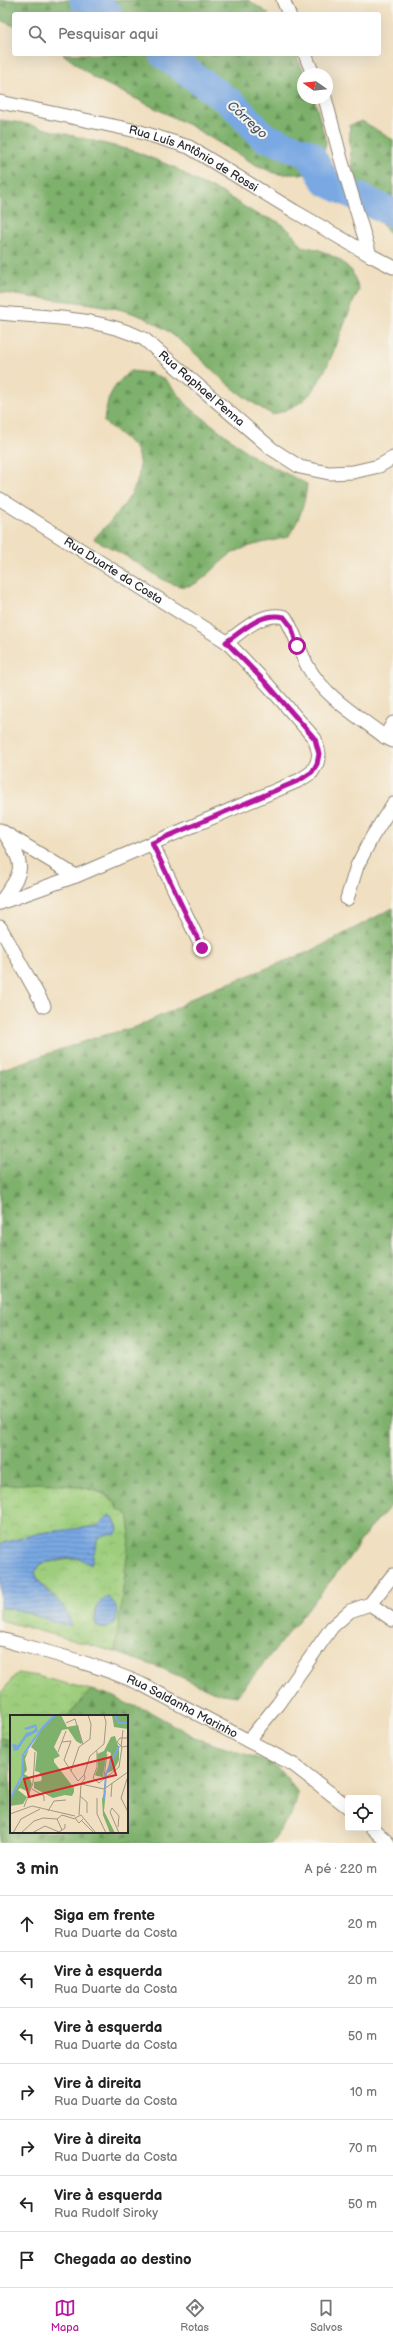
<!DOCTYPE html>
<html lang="pt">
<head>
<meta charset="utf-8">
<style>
  body { margin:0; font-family:"Balsamiq Sans",sans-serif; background:#f2f2f2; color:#222 }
  .controls { position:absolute; right:12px; bottom:12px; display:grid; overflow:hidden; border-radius:4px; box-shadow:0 4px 16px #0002 }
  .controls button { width:36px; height:36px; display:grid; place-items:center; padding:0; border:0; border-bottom:1px solid #e0e0e0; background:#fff; color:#222; font:20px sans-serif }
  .compass { position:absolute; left:297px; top:68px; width:36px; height:36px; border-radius:50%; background:#fff; box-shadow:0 4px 16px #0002; rotate:284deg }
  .stop { position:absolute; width:12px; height:12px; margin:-9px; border:3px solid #b5179e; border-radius:50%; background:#fff }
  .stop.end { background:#b5179e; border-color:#fff; box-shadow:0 1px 4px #0008 }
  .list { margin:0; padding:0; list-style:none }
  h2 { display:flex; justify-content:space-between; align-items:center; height:52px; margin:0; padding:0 16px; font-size:17px }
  h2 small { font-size:13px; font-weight:400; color:#767676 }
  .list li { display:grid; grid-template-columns:26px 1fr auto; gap:12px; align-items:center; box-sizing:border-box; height:56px; padding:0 16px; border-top:1px solid #e0e0e0 }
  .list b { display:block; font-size:15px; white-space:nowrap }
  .list p { margin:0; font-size:13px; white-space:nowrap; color:#767676 }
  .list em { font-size:13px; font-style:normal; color:#767676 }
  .icon { flex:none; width:22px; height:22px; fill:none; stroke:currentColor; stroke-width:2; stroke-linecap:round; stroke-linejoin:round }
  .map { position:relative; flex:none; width:393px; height:1843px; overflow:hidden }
  .search { position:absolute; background:#fff; box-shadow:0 4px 16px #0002; left:12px; right:12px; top:12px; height:44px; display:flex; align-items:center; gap:10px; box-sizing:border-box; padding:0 14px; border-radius:4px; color:#767676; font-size:15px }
  .sheet { height:444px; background:#fff }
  nav { display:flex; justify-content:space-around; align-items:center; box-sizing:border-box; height:56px; border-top:1px solid #e0e0e0; background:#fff; font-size:11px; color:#767676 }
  nav a { display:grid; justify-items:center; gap:2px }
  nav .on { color:#b5179e }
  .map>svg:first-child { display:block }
  .forest { fill:url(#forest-firs); stroke:#546e4c }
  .park { fill:url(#park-crowns); stroke:#647c54 }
  .water { fill:url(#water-rules); stroke:#526a87 }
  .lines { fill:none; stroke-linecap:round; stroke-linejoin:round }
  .river { stroke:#79a8e3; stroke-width:29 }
  .street-casing { stroke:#8e8576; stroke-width:15 }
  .street { stroke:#fff; stroke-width:13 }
  .route { stroke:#b5179e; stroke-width:5 }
  .labels { text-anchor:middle; stroke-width:4; stroke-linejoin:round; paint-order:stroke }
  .street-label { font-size:12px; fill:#2b2b2b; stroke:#f7f3e8 }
  .water-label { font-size:13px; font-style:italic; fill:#46576b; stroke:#f7f3e8 }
  .inset-river { fill:none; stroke:#79a8e3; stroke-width:2 }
  .inset-road { fill:none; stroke:#a19784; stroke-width:1 }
  .view { fill:#d62828; fill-opacity:0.15; stroke:#d62828; stroke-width:2 }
  .inset-edge { fill:none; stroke:#2b2b2b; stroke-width:2 }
</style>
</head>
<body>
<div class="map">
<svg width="393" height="1843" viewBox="0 0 393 1843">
  <defs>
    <pattern id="forest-firs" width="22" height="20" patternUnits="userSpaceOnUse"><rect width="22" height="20" fill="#7eb16c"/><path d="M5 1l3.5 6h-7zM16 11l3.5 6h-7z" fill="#679059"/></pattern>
    <pattern id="park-crowns" width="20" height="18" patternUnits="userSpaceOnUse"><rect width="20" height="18" fill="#9ece7d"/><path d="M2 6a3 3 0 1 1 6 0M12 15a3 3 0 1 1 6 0" fill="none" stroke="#88b16c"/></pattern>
    <pattern id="water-rules" width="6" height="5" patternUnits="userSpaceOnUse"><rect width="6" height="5" fill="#79a8e3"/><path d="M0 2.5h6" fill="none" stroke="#6389b8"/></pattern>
  </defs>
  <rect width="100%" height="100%" fill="#f7f3e8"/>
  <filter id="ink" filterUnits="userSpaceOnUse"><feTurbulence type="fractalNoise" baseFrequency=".025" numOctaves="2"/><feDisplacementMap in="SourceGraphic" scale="8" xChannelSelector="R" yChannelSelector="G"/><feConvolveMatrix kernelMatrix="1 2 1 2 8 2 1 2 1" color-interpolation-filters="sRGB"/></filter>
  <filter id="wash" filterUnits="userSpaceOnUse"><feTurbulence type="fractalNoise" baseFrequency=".012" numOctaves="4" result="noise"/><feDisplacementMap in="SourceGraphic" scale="16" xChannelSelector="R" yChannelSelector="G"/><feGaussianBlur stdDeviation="0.9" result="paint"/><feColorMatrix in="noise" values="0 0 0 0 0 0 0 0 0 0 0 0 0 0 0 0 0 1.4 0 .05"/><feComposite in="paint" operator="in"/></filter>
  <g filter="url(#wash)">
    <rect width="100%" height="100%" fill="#f0dfc0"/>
    <!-- forest -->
    <g class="forest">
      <path d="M0 0H248L269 14H14V26L0 20Z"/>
      <path d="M63 54H295L305 74H303V98H314L326 142 322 161 308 174H277L256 165 191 126 94 78Z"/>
      <path d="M0 120 22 123 134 151 176 168 194 180 221 192 256 214 277 221 291 232 302 246 320 250 340 260 352 271 359 290C343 321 331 371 308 396 298 406 285 410 273 415 255 405 238 393 223 380 200 358 176 333 147 319 105 299 45 302 0 292Z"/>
      <path d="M362 121 393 140V236C384 225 371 216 364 204 353 183 348 148 350 125Z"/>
      <path d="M130 371 150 373 166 380 189 407 255 458 307 484C305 504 300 519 288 537 269 542 250 544 233 553 216 562 201 590 180 586 164 583 151 571 137 563 123 554 109 547 94 539 114 516 151 485 136 450 134 444 111 428 104 422 107 397 111 388 130 371Z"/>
      <path d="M393 908V1504L369 1529 346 1562 237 1696 217 1693 163 1669 115 1652 130 1529 128 1514 117 1509C113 1478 23 1484 0 1486V1070L97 1037 136 1027 171 1011 196 996 313 950Z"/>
      <path d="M91 1690 110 1695 128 1704 147 1710 198 1739 272 1763 286 1777 298 1793 293 1812 271 1843H0V1738L11 1740V1832H127V1716H68Z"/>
    </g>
    <!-- park -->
    <g class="park">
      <path d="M39 1483C58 1485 114 1486 117 1509L128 1514 130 1529 127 1556 115 1652 0 1620V1607L21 1611 56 1597 38 1582 35 1572 42 1563 79 1558 98 1537 118 1530 117 1524 40 1533 0 1544V1486Z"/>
      <path d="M17 1673 37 1676 91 1690 68 1716H11V1740L0 1738V1694Z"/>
    </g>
    <!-- water -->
    <g class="water">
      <path d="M109 1515 114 1518 118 1530 115 1535 109 1534 98 1537 91 1565 79 1558 65 1559 42 1563 35 1572C41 1595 68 1598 71 1627L21 1611 0 1607V1544L40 1533 98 1526Z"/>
      <path d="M108 1597C118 1605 117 1611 116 1622 110 1628 106 1630 98 1627L95 1622 96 1606 102 1600Z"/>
    </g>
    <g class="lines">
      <!-- river -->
      <g class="river">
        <path d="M84 0 108 14"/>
        <path d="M163 54 235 106 264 137 310 154 326 182 393 213"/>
      </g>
    </g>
  </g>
  <g filter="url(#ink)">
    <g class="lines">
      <defs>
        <g id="street">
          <path d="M283 0 289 14"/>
          <path d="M305 54 313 74"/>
          <path d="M325 98 341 159 370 255 393 267"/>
          <path id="s1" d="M0 102 137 131 189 147 294 211 370 255"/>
          <path id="s2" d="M0 313C49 318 100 317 144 339L272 449 300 467 329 473 353 472 379 466 393 458"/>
          <path id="s3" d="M0 499 227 642C244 630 262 611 285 617 295 632 299 651 308 667 325 697 358 716 385 737"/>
          <path d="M393 723 385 737 393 741"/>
          <path d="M0 830 76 876 300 780 312 772 317 763 319 754 315 739 268 685 227 642"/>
          <path d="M152 843 202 948"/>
          <path d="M347 899 357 866 372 837 393 804"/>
          <path d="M0 903 76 876"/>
          <path d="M0 903C21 873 28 869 6 836"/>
          <path d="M0 927 44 1006"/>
          <path d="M370 1604 393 1620"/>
          <path id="s4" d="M0 1639C47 1652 96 1664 141 1684L294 1765 348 1807"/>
          <path d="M248 1741 278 1704 332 1627 350 1611 370 1604 393 1575"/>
          <path d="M372 1828 388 1843"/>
        </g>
      </defs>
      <!-- street casing -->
      <use href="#street" class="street-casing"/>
      <!-- street -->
      <use href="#street" class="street"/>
    </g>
  </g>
  <g class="lines" filter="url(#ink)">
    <!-- route -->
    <path class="route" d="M202 948 152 843 300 780 312 772 317 764 319 754 315 739 268 685 226 642C244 630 262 611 284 617L291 626 297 646"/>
  </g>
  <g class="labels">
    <!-- street labels -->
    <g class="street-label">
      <text dy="4" stroke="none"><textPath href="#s1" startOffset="203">Rua Luís Antônio de Rossi</textPath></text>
      <text dy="4" stroke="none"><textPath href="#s2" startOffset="223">Rua Raphael Penna</textPath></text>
      <text dy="4" stroke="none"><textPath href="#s3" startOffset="134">Rua Duarte da Costa</textPath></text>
      <text dy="4" stroke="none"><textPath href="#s4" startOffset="195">Rua Saldanha Marinho</textPath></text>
    </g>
    <!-- water labels -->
    <g class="water-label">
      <text transform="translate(248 119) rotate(42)" y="5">Córrego</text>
    </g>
  </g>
  <!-- overview -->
  <g transform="translate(10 1715)">
    <rect width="118" height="118" fill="#f0dfc0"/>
    <path d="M2 0H44L34 10 13 40 12 60 0 83V4Z" fill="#9ece7d"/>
    <path d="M46 0H51L57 12 68 10 72 27 71 29 66 26 58 14 52 15 44 32 50 41 44 44V47L64 73V77L62 81 55 80 43 83 24 73V67L31 66 32 63 29 57 25 56 27 37 21 32 34 11ZM102 0H118V14L104 12ZM105 21 109 34V45L104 55 97 58 101 38 97 36 93 62 87 61 85 60 88 52 87 39 94 36 101 22ZM19 34 15 44 17 55 14 59 19 62 22 69 19 77 10 73 8 75 17 82 13 89 0 91V85L13 62V42ZM96 74 94 96 105 118H100L93 100 92 84Z" fill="#7eb16c"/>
    <path d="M26 9 28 16 16 23 8 35 4 36 2 29 8 30 16 18 23 16 26 12 16 15 14 13Z" fill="#79a8e3"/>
    <path class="inset-river" d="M105 0 109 8H118M0 84 12 61 13 40 33 12 45 0M94 84 96 59 109 31"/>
    <path class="inset-road" d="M56 8 65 4 73 29M118 23H110L107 27 112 32 118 31M52 27 61 26 54 45 61 56M111 32 113 15M87 36V52L83 63 89 68 109 52 112 32M48 37 56 16M74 60 68 66 61 56 69 32 80 24 81 9 78 0M118 61 111 83 118 97M94 62 97 39M71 69 75 63 74 60 80 41 94 29 96 7 94 0M22 74 34 81V86M70 81 77 87V98M101 82 102 68M87 83V99L96 118M14 92 23 68 25 37M38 96 44 86 56 85M0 99 22 91 65 101M52 100 65 104M69 100 71 69 94 74 118 57M47 104 52 115M73 104 69 108 65 103 71 100 86 118M72 106 84 118M108 112 109 101 102 93 100 97 109 118M3 118 11 104 30 94M11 118 24 106 33 103 47 104 52 100M22 118 35 111 49 117 55 113V109"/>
    <path class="view" d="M101 42 106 60 19 82 14 64Z"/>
    <rect width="118" height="118" class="inset-edge"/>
  </g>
</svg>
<div class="controls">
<button><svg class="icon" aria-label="locate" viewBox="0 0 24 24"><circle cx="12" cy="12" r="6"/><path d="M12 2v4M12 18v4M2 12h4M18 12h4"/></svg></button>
</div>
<svg class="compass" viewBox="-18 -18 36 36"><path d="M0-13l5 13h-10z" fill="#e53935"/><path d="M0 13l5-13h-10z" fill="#767676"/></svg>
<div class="stop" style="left:297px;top:646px"></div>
<div class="stop end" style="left:202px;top:948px"></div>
<div class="search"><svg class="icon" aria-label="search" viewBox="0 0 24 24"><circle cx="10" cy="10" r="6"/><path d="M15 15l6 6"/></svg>Pesquisar aqui</div>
</div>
<section class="sheet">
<h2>3 min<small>A pé · 220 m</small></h2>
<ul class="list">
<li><svg class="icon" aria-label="ahead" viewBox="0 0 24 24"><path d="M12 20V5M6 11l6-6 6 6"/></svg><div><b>Siga em frente</b><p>Rua Duarte da Costa</p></div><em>20 m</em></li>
<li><svg class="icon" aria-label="left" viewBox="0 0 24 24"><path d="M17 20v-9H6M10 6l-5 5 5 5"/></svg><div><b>Vire à esquerda</b><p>Rua Duarte da Costa</p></div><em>20 m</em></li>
<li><svg class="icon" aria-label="left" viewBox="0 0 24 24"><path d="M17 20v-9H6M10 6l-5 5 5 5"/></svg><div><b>Vire à esquerda</b><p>Rua Duarte da Costa</p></div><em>50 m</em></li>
<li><svg class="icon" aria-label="right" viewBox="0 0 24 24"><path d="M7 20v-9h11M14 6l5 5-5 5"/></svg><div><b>Vire à direita</b><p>Rua Duarte da Costa</p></div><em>10 m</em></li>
<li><svg class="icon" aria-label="right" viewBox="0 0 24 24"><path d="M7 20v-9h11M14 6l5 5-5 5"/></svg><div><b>Vire à direita</b><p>Rua Duarte da Costa</p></div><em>70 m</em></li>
<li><svg class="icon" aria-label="left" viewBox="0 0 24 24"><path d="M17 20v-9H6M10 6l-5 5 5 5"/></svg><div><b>Vire à esquerda</b><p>Rua Rudolf Siroky</p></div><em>50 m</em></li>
<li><svg class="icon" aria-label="arrive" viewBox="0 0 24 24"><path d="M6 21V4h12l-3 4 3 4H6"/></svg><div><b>Chegada ao destino</b></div></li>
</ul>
</section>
<nav>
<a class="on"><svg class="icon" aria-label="map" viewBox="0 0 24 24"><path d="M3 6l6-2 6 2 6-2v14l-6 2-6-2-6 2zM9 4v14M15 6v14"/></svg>Mapa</a>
<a><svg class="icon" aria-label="directions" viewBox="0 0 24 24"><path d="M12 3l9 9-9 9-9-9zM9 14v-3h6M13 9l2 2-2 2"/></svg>Rotas</a>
<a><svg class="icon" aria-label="saved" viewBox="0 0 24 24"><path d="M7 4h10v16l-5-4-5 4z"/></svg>Salvos</a>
</nav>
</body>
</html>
